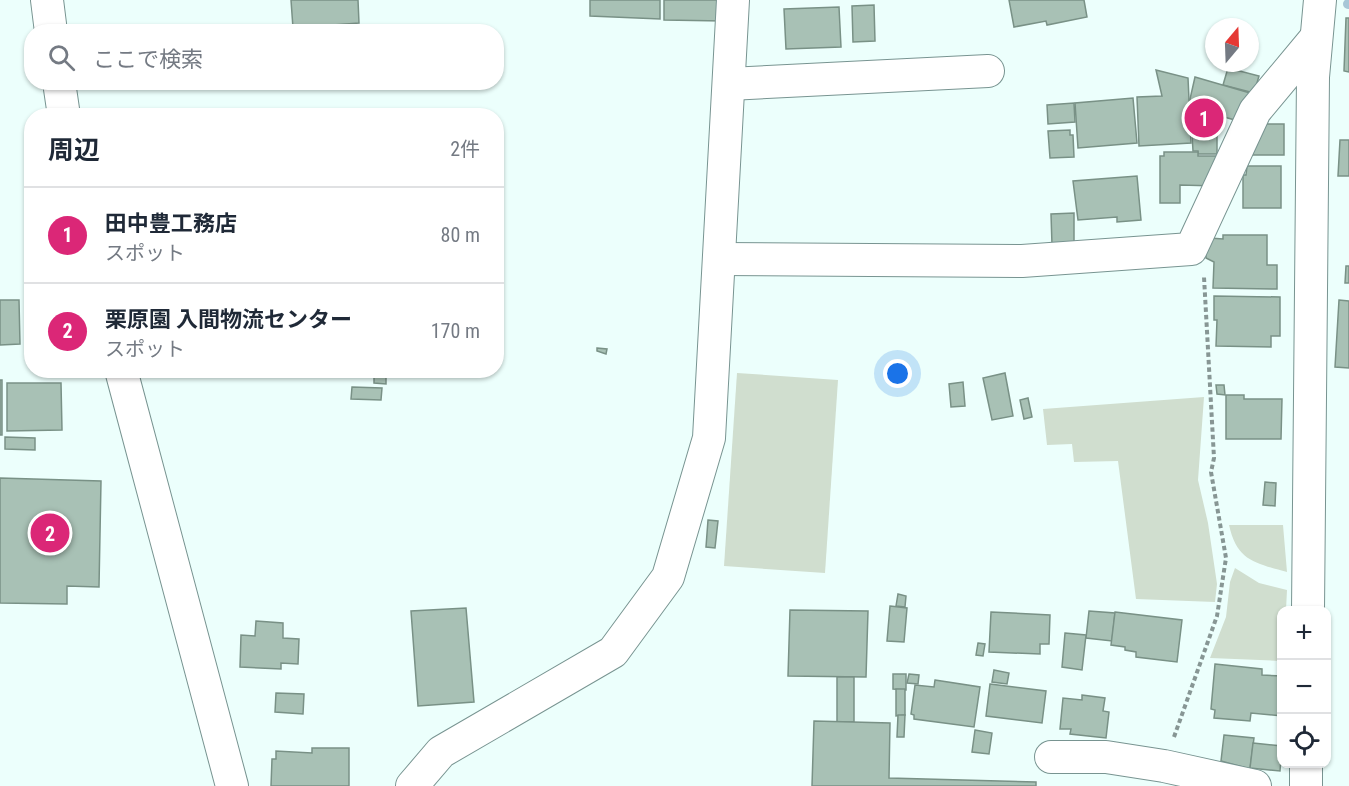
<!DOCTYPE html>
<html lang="ja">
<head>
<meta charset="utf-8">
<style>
  body { margin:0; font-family:"Roboto Condensed","Noto Sans JP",sans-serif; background:#f2f2f3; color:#1f2937 }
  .controls { position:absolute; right:18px; bottom:18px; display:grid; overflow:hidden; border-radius:12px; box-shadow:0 2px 4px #0004 }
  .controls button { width:54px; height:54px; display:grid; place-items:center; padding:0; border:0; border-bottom:2px solid #e0e1e3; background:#fff; color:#1f2937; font:30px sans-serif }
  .compass { position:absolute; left:1205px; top:18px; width:54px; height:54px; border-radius:50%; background:#fff; box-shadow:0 2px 4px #0004; rotate:19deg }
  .you { position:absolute; left:898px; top:374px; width:21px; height:21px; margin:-15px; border:4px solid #fff; border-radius:50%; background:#1a73e8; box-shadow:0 0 0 9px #1a73e833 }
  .badge { display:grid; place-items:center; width:39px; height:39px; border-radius:50%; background:#db2777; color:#fff; font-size:20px; font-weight:700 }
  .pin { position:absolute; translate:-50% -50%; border:3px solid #fff; box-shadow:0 2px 6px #0006 }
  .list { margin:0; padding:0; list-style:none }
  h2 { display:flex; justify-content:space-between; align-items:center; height:78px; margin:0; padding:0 24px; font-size:26px }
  h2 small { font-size:20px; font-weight:400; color:#747a83 }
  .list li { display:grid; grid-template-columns:39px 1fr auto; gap:18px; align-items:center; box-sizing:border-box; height:96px; padding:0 24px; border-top:2px solid #e0e1e3 }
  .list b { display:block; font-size:22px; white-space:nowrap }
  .list p { margin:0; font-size:20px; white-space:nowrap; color:#747a83 }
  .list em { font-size:20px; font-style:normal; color:#747a83 }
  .icon { flex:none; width:33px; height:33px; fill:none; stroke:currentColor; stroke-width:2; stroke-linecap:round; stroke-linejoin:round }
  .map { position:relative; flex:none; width:1349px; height:786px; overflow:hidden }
  .search { position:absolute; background:#fff; box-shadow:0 2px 4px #0004; left:24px; top:24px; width:480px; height:66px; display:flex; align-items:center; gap:15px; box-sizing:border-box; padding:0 21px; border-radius:24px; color:#747a83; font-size:22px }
  .panel { position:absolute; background:#fff; box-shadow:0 2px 4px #0004; left:24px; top:108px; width:480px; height:270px; border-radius:24px }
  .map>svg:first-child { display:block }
  .green { fill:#d0decf }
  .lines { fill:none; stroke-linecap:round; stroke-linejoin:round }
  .stream { stroke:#a7c6d7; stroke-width:10 }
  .building { fill:#a8c1b5; stroke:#799186; stroke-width:1.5 }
  .minor-casing { stroke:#789491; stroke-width:34 }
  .path { stroke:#879694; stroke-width:4; stroke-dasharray:4.5 3; stroke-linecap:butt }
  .minor { stroke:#fff; stroke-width:32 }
</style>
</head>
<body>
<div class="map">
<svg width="1349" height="786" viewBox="0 0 1349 786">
  <rect width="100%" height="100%" fill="#ecfffc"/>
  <!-- green -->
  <g class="green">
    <path d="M737 373 838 380 825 573 724 566Z"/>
    <path d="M1204 397 1198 480 1208 523 1217 584 1215 602 1136 599 1118 461 1074 462 1072 444 1047 445 1043 409Z"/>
    <path d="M1229 525H1283L1287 572C1255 563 1237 561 1229 525Z"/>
    <path d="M1235 568 1259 583 1287 590 1286 610H1282L1281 661 1210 658 1226 617 1230 582Z"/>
  </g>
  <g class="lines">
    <!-- stream -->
    <path class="stream" d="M1348 4 1349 3"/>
  </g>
  <!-- building -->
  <g class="building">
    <path d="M291 0H358L359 23 293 28Z"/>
    <path d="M590 0H660V19L590 16Z"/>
    <path d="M664 0H723V21L664 20Z"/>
    <path d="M1009 0H1084L1087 17 1047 25 1046 21 1014 27Z"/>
    <path d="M874 5 875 41 853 42 852 6Z"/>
    <path d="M839 7 841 47 786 49 784 9Z"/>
    <path d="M1346 18H1349V72L1344 71Z"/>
    <path d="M139 27V29H187V32H115V28Z"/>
    <path d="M356 27 357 32H298Z"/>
    <path d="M1228 68 1259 76 1254 93 1223 85Z"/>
    <path d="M1156 70 1188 78 1191 143 1139 146 1137 97 1162 96Z"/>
    <path d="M1195 77 1250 93 1242 122 1217 115V154H1198V151H1193L1190 99Z"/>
    <path d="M1133 98 1137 143 1078 148 1075 103Z"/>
    <path d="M1074 103 1075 122 1048 124 1047 105Z"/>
    <path d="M1263 124H1284V155H1252Z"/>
    <path d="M1070 130V135H1073L1074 157 1050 158 1048 131Z"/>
    <path d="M1340 140H1349V176H1338Z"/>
    <path d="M1164 152H1198V156H1216V186L1180 185V203H1160V156H1164Z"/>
    <path d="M1247 166H1281V208H1243V175H1246Z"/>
    <path d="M1137 176 1141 220 1117 222V217L1078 220 1073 181Z"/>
    <path d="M1074 213V244L1052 245 1051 214Z"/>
    <path d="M1223 235H1267V265H1277V289L1213 288 1214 262 1206 258 1205 243 1210 238 1223 239Z"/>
    <path d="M1346 266H1349V283H1345Z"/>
    <path d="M27 294H32V317H28Z"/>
    <path d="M1214 296 1280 297V336H1271V347L1216 346 1217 320H1214Z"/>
    <path d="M0 300H19L20 344 0 345Z"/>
    <path d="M1339 300 1349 301V368L1335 367Z"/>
    <path d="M597 348 607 349 606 354 597 351Z"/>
    <rect x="28" y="349" width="4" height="13"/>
    <path d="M374 370H386V384L374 383Z"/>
    <path d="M1005 373 1013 416 992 420 983 378Z"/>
    <rect x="0" y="380" width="2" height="55"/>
    <path d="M963 382 965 406 951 407 949 384Z"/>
    <path d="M7 383H61L62 430 7 431Z"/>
    <path d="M1216 385H1224L1225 395 1217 394Z"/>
    <path d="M352 387 382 388 381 400 351 399Z"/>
    <path d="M1226 395H1244V399H1282L1281 439H1226Z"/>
    <path d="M1028 398 1032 417 1024 419 1020 400Z"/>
    <path d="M5 437 35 438V450L5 449Z"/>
    <path d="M0 478 101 481 99 587 67 586V604L0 603Z"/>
    <path d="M1265 482 1276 483 1275 506 1263 505Z"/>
    <path d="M708 520 718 521 715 548 706 547Z"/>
    <path d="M898 594 906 596 905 607 896 606Z"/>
    <path d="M890 606 907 608 904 642 887 641Z"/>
    <path d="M466 608 474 702 418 706 411 611Z"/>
    <path d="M790 610 868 611 866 677 788 676Z"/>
    <path d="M1089 611 1115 613 1112 641 1086 638Z"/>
    <path d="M991 612 1050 615 1049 644H1040V654L989 652Z"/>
    <path d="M1115 612 1182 620 1177 662 1136 657V652L1125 650V647L1111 645Z"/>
    <path d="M256 621 283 623V638L299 639 298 664 281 663V669L240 667 241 635 255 636Z"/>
    <path d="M1065 633 1086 635 1082 670 1062 667Z"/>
    <path d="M978 643 985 644 983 656 976 655Z"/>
    <path d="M1215 664 1262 669V675L1282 676V716L1251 713 1250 721 1214 718 1215 710 1211 709Z"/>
    <path d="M994 670 1009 673 1007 684 992 682Z"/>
    <path d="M893 674H906V690L893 689Z"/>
    <path d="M909 674 919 675 918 684 907 683Z"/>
    <rect x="837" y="677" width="17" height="45"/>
    <path d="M935 680 980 687 974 727 914 719V715L911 714 915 685 934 687Z"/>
    <path d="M990 684 1046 691 1042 723 986 716Z"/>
    <path d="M896 689H905V715L896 716Z"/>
    <path d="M276 693 304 694 303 714 275 712Z"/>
    <path d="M1082 695 1105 698 1103 711 1109 712 1106 738 1070 734 1071 729H1060L1063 698 1082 700Z"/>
    <path d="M898 715H905L904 737H897Z"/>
    <path d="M814 721 890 723 889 778 1036 782V786H812Z"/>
    <path d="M975 730 992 733 989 754 972 752Z"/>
    <path d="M1224 735 1254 738 1250 769 1221 761Z"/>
    <path d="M1253 743 1282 746 1280 771 1250 768Z"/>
    <path d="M312 748H349V786H271L272 759H276V751L312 753Z"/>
  </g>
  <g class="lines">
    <defs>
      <g id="minor">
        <path d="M47 0 51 32"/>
        <path d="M59 82 64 116"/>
        <path d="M729 84 988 71"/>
        <path d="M719 259 1022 261 1191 249 1255 111 1315 39"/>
        <path d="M121 370 232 786"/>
        <path d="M1308 610 1313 77 1320 0"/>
        <path d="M1051 757H1106L1164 766 1255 786"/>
        <path d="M412 786 441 752 613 652 668 577 709 438 733 0"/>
        <path d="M1306 786V764"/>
      </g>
    </defs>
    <!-- minor casing -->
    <use href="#minor" class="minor-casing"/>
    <!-- path -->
    <path class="path" d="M1174 737 1217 616 1226 558 1211 472 1214 458 1204 277"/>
    <!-- minor -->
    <use href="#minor" class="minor"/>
  </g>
</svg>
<div class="controls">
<button>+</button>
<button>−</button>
<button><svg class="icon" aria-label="locate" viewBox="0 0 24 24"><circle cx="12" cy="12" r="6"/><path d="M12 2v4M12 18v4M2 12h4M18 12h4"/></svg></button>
</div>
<svg class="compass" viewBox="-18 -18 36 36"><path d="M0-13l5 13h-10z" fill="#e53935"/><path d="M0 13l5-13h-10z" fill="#747a83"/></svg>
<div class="you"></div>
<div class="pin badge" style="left:1204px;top:118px">1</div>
<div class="pin badge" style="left:50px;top:533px">2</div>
<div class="search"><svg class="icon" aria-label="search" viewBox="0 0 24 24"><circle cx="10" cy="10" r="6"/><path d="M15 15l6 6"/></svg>ここで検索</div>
<section class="panel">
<h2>周辺<small>2件</small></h2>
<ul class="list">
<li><span class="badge">1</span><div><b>田中豊工務店</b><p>スポット</p></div><em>80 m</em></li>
<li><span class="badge">2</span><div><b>栗原園 入間物流センター</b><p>スポット</p></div><em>170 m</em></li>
</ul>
</section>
</div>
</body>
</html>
